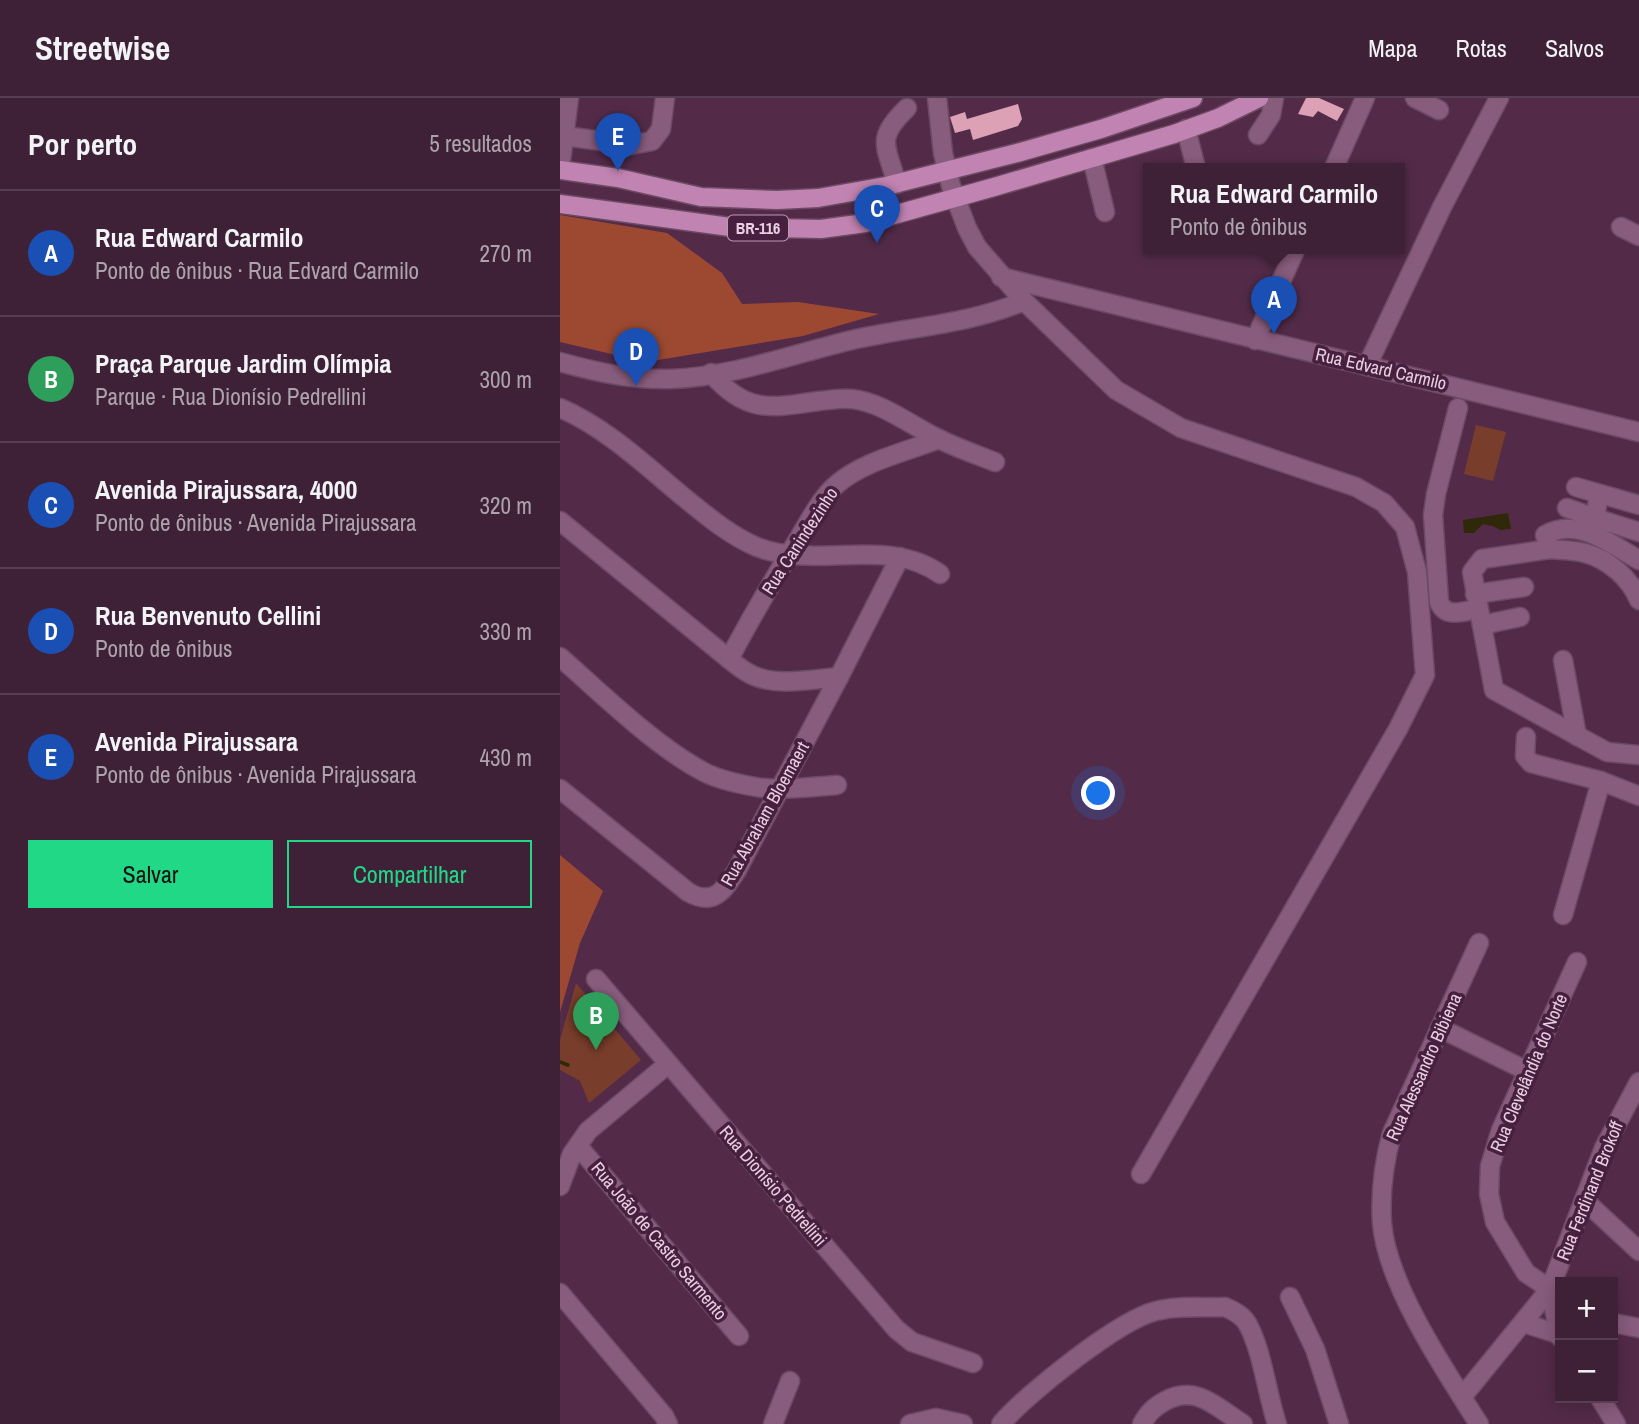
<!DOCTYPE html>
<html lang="pt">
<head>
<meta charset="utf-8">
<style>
  body { margin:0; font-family:"Archivo Narrow",sans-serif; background:#45283f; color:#f1f3f6 }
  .controls { position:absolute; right:21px; bottom:21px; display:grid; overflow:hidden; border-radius:0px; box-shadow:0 4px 18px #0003 }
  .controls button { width:63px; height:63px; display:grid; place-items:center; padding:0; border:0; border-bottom:2px solid #573e52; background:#3e2037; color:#f1f3f6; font:35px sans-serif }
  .you { position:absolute; left:539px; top:696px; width:24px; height:24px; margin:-18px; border:5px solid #fff; border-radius:50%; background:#1a73e8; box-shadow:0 0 0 10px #1a73e833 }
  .badge { display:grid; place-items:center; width:46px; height:46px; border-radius:50%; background:#21d887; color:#fff; font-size:23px; font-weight:700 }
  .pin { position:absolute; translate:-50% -58px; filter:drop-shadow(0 2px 4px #0008) }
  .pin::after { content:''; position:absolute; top:37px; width:24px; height:21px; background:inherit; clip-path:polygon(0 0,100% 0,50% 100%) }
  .popup { position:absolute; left:583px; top:65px; width:262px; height:91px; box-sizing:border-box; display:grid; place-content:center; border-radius:0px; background:#3e2037; filter:drop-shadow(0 2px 5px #0005); font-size:23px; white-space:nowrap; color:#ada3ad }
  .popup b { font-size:26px; color:#f1f3f6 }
  .popup::after { content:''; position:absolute; left:50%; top:100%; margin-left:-14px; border:14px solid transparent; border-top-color:#3e2037 }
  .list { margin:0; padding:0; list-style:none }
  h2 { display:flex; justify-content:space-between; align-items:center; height:91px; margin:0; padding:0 28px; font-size:30px }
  h2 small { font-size:23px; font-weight:400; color:#ada3ad }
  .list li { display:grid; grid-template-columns:46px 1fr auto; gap:21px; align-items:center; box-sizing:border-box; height:126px; padding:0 28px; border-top:2px solid #573e52 }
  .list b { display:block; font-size:26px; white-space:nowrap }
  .list p { margin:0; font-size:23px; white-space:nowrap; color:#ada3ad }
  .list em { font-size:23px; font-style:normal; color:#ada3ad }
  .actions { display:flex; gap:14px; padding:21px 28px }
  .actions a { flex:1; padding:16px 0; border:2px solid #21d887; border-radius:0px; text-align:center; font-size:24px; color:#21d887 }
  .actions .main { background:#21d887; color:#111 }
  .map { position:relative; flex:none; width:1079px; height:1326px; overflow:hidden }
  header { display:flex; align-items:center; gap:42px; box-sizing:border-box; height:98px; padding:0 35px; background:#3e2037; border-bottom:2px solid #573e52 }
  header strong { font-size:33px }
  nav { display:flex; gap:38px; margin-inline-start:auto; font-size:24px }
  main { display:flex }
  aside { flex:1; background:#3e2037 }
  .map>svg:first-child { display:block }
  .green { fill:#793d2b }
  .forest { fill:#9d4931 }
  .water { fill:#2f2809 }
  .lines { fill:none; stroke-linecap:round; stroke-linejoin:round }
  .stream { stroke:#2f2809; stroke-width:3.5 }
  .building { fill:#dca1b5 }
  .minor-casing { stroke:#6c4a64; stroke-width:21 }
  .major-casing { stroke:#6c4a64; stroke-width:21 }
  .minor { stroke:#885c7d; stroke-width:18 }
  .major { stroke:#c183b1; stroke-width:18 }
  .labels { text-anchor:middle; stroke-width:7; stroke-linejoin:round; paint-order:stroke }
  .shield { fill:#48203f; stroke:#b99ab0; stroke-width:2 }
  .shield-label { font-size:16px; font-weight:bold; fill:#e9cfe1 }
  .street-label { font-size:18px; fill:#e9cfe1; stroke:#48203f }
</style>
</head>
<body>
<header>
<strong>Streetwise</strong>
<nav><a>Mapa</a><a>Rotas</a><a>Salvos</a></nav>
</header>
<main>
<aside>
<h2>Por perto<small>5 resultados</small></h2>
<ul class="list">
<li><span class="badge" style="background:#1a4fb4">A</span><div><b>Rua Edward Carmilo</b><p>Ponto de ônibus · Rua Edvard Carmilo</p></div><em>270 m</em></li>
<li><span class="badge" style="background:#2e9e5b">B</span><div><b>Praça Parque Jardim Olímpia</b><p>Parque · Rua Dionísio Pedrellini</p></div><em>300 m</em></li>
<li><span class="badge" style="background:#1a4fb4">C</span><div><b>Avenida Pirajussara, 4000</b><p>Ponto de ônibus · Avenida Pirajussara</p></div><em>320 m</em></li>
<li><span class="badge" style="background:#1a4fb4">D</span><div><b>Rua Benvenuto Cellini</b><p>Ponto de ônibus</p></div><em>330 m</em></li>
<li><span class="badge" style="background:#1a4fb4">E</span><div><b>Avenida Pirajussara</b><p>Ponto de ônibus · Avenida Pirajussara</p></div><em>430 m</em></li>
</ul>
<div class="actions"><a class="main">Salvar</a><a>Compartilhar</a></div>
</aside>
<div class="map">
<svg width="1079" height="1326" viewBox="0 0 1079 1326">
  <rect width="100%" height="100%" fill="#532b49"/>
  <!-- green -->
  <g class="green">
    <path d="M916 327 946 334 933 383 904 376Z"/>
    <path d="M16 885 81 962 29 1005 20 983 0 972V942Z"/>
  </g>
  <!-- forest -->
  <g class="forest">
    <path d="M0 117 107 135 162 175 182 206 238 204 319 216 243 238 86 264 0 244Z"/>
    <path d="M0 757 43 793 20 845 0 914Z"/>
  </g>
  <!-- water -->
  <path class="water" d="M948 415 951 431 940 432 933 428 923 426 914 435H904L903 422Z"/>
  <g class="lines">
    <!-- stream -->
    <path class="stream" d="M0 964 8 967"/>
  </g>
  <!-- building -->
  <g class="building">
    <path d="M746 0H759L784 11 777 23 758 13 753 19 738 16Z"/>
    <path d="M458 6 462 21 458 28 413 42 410 31 395 35 390 19 405 14 407 21Z"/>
  </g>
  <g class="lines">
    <defs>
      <g id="minor">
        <path d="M377 0 383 55 391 88 407 130 417 149 464 203 556 292 621 330 796 389 824 405 845 429 857 474 865 577 838 631 581 1076"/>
        <path d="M855 0 879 12"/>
        <path d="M626 31 636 70"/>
        <path d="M698 37 711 17 714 0"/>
        <path d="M4 38 72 47 92 43 101 31 105 0"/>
        <path d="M532 60 545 114"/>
        <path d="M0 70 9 0"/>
        <path d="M774 70 805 0"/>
        <path d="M337 86C326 47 315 41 347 10"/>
        <path d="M1061 129 1079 138"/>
        <path d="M441 179 1079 334"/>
        <path d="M695 242 736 150"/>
        <path d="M0 264C36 274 72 282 110 281 172 279 233 256 292 242 349 229 410 226 464 203"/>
        <path d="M807 268 882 109 939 0"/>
        <path d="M151 275C186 316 211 310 259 303 270 302 281 300 292 301 321 304 349 326 375 339 394 349 415 356 435 364"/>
        <path d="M0 310C47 330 87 369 126 401 148 419 171 438 197 449 255 472 327 438 380 476"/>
        <path d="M898 310 876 396 873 417 879 504C886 521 903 513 918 511"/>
        <path d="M1016 389 1079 407"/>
        <path d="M1039 396 1035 420 1079 434"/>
        <path d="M1007 410 1035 420"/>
        <path d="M0 423 169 561C176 567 184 573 192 577 217 589 253 581 279 579"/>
        <path d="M990 451C1001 452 1014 452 1025 455 1048 461 1070 480 1079 502"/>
        <path d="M1079 462C1050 446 1017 418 985 437L990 451 922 461 912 474 934 592 1047 654 1079 657"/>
        <path d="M915 496 964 489"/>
        <path d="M922 527 960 519"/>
        <path d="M0 559C42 596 96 649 144 674 159 682 179 686 196 689 222 693 250 689 277 687"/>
        <path d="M169 561C191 520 214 480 239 440 250 422 260 401 276 387 303 363 346 354 379 341"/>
        <path d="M1003 562 1017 638"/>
        <path d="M966 639 965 658 971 665 1041 683 1079 698"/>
        <path d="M0 691 128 794C154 809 164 792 177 772L279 579 340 459"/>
        <path d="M1003 817 1041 683"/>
        <path d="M919 845 832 1035C824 1064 820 1095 822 1125 827 1187 886 1274 919 1326"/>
        <path d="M36 881 336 1231 352 1244 413 1265"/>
        <path d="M880 930 967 973"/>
        <path d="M18 1048 179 1238"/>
        <path d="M0 1088 12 1056 28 1033 108 966"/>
        <path d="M1024 1102 1079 1153"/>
        <path d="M0 1195 104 1318 108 1326"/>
        <path d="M730 1199 755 1251 779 1326"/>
        <path d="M964 1225 998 1236"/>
        <path d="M1053 1225 1079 1230"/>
        <path d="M1000 1239 990 1191 966 1175 935 1124 929 1096 930 1068 941 1032 1017 864"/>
        <path d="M902 1299 990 1191 1044 1050 1079 984"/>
        <path d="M1040 1300 1056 1326"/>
        <path d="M213 1326 230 1283"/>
        <path d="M350 1326 376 1320 403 1326"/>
        <path d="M441 1326C466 1296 559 1222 596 1213 617 1207 643 1210 665 1209 674 1213 682 1217 687 1225 702 1251 707 1296 717 1326"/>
        <path d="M582 1326C588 1315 594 1309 605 1303 636 1286 656 1309 683 1326"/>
      </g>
      <g id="major">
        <path d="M0 72 58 80 141 99 217 102 258 100 326 88 457 55 541 31 633 0"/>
        <path d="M0 106 170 129 261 131 305 125 434 89 614 36 658 20 699 0"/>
      </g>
    </defs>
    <!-- minor casing -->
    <use href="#minor" class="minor-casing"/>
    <!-- major casing -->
    <use href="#major" class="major-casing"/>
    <!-- minor -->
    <use href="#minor" class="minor"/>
    <!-- major -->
    <use href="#major" class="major"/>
  </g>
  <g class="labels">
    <!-- shield labels -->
    <rect class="shield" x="168" y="117.5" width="60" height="25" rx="5"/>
    <g class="shield-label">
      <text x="198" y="136">BR-116</text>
    </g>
    <!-- street labels -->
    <g class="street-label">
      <text transform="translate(821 271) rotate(13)" y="6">Rua Edvard Carmilo</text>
      <text transform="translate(240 443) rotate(-57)" y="6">Rua Canindezinho</text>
      <text transform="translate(205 716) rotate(-61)" y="6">Rua Abraham Bloemaert</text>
      <text transform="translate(864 969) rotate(-66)" y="6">Rua Alessandro Bibiena</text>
      <text transform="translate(969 975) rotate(-67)" y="6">Rua Clevelândia do Norte</text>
      <text transform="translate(213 1088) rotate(49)" y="6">Rua Dionísio Pedrellini</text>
      <text transform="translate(1030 1093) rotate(-68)" y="6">Rua Ferdinand Brokoff</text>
      <text transform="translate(99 1143) rotate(50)" y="6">Rua João de Castro Sarmento</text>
    </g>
  </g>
</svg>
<div class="controls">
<button>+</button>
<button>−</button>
</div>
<div class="you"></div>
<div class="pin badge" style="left:714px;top:236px;background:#1a4fb4">A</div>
<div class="popup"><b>Rua Edward Carmilo</b>Ponto de ônibus</div>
<div class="pin badge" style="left:36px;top:952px;background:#2e9e5b">B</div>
<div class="pin badge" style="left:317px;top:145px;background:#1a4fb4">C</div>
<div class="pin badge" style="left:76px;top:288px;background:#1a4fb4">D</div>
<div class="pin badge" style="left:58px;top:73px;background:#1a4fb4">E</div>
</div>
</main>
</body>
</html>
